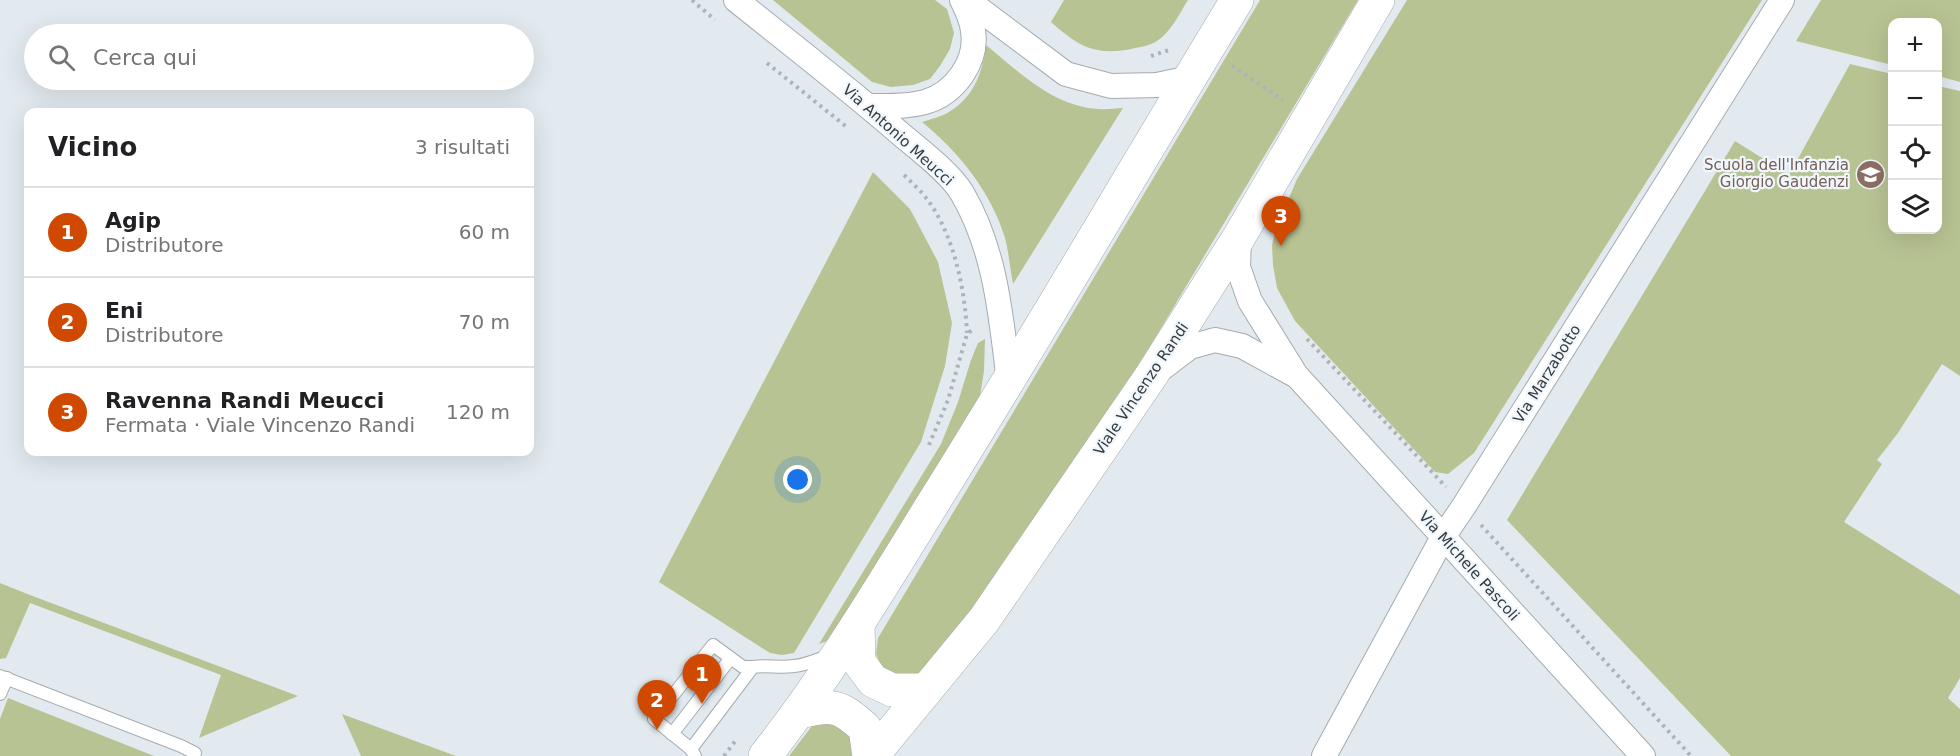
<!DOCTYPE html>
<html lang="it">
<head>
<meta charset="utf-8">
<style>
  body { margin:0; font-family:"DejaVu Sans",sans-serif; background:#f2f2f2; color:#202124 }
  .controls { position:absolute; right:18px; top:18px; display:grid; overflow:hidden; border-radius:12px; box-shadow:0 6px 24px #0002 }
  .controls button { width:54px; height:54px; display:grid; place-items:center; padding:0; border:0; border-bottom:2px solid #e0e0e0; background:#fff; color:#202124; font:30px sans-serif }
  .you { position:absolute; left:798px; top:480px; width:21px; height:21px; margin:-15px; border:4px solid #fff; border-radius:50%; background:#1a73e8; box-shadow:0 0 0 9px #1a73e833 }
  .badge { display:grid; place-items:center; width:39px; height:39px; border-radius:50%; background:#cf4a00; color:#fff; font-size:20px; font-weight:700 }
  .pin { position:absolute; translate:-50% -50px; filter:drop-shadow(0 2px 3px #0008) }
  .pin::after { content:''; position:absolute; top:32px; width:21px; height:18px; background:inherit; clip-path:polygon(0 0,100% 0,50% 100%) }
  .list { margin:0; padding:0; list-style:none }
  h2 { display:flex; justify-content:space-between; align-items:center; height:78px; margin:0; padding:0 24px; font-size:26px }
  h2 small { font-size:20px; font-weight:400; color:#757577 }
  .list li { display:grid; grid-template-columns:39px 1fr auto; gap:18px; align-items:center; box-sizing:border-box; height:90px; padding:0 24px; border-top:2px solid #e0e0e0 }
  .list b { display:block; font-size:22px; white-space:nowrap }
  .list p { margin:0; font-size:20px; white-space:nowrap; color:#757577 }
  .list em { font-size:20px; font-style:normal; color:#757577 }
  .icon { flex:none; width:33px; height:33px; fill:none; stroke:currentColor; stroke-width:2; stroke-linecap:round; stroke-linejoin:round }
  .map { position:relative; flex:none; width:1960px; height:756px; overflow:hidden }
  .search { position:absolute; background:#fff; box-shadow:0 6px 24px #0002; left:24px; top:24px; width:510px; height:66px; display:flex; align-items:center; gap:15px; box-sizing:border-box; padding:0 21px; border-radius:33px; color:#757577; font-size:22px }
  .panel { position:absolute; background:#fff; box-shadow:0 6px 24px #0002; left:24px; top:108px; width:510px; height:348px; border-radius:12px }
  .map>svg:first-child { display:block }
  .green { fill:#b8c393 }
  .lines { fill:none; stroke-linecap:round; stroke-linejoin:round }
  .lane-casing { stroke:#a4acb1; stroke-width:14 }
  .street-casing { stroke:#a4acb1; stroke-width:26 }
  .secondary-casing { stroke:#a4acb1; stroke-width:34 }
  .path { stroke:#adb4b9; stroke-width:4; stroke-dasharray:3 4.5; stroke-linecap:butt }
  .lane { stroke:#fff; stroke-width:12 }
  .street { stroke:#fff; stroke-width:24 }
  .secondary { stroke:#fff; stroke-width:33 }
  .labels { text-anchor:middle; stroke-width:4.5; stroke-linejoin:round; paint-order:stroke }
  .street-label { font-size:15px; fill:#373a3d; stroke:#eff7fd }
  .education-label { font-size:15px; fill:#785e54; stroke:#eff7fd; text-anchor:end }
</style>
</head>
<body>
<div class="map">
<svg width="1960" height="756" viewBox="0 0 1960 756">
  <rect width="100%" height="100%" fill="#e2eaf0"/>
  <!-- green -->
  <g class="green">
    <path d="M773 0H935L947 9 954 33 950 49 940 66 930 79 913 85 891 87 872 82Z"/>
    <path d="M1064 0H1188C1179 14 1172 31 1157 41 1150 46 1139 47 1131 49 1094 56 1078 46 1051 22Z"/>
    <path d="M1260 0H1358L1101 428 927 672 913 678 897 677 882 668 876 654 878 638Z"/>
    <path d="M1407 0H1762L1474 453 1448 474 1435 472 1295 321 1277 288 1273 265 1272 245 1276 229 1297 179Z"/>
    <path d="M1821 0H1960V82L1938 76V22H1892V65L1796 41Z"/>
    <path d="M986 45C1019 72 1054 107 1099 109 1107 110 1115 108 1123 108L1013 284C1010 269 1009 253 1005 238 991 192 959 152 922 122 931 119 941 117 949 112 974 97 983 72 986 45Z"/>
    <path d="M1850 64 1892 74V230H1938V86L1960 91V376L1942 364 1898 433 1877 460 1882 464 1844 522 1960 595V678L1948 698 1960 709V756H1731L1507 520 1735 141 1789 175Z"/>
    <path d="M873 172 910 209 938 262 952 323 945 366 921 442 794 653 782 655 770 653 659 582Z"/>
    <path d="M985 339 984 371 980 396 830 640 819 644 941 444 958 402 971 360 978 343Z"/>
    <path d="M0 583 30 595 298 696 199 738 221 675 30 603 6 658 0 659Z"/>
    <path d="M8 698 154 756H0V719Z"/>
    <path d="M342 714 456 756H361Z"/>
    <path d="M826 720 852 731 854 756H789L812 726Z"/>
  </g>
  <g class="lines">
    <defs>
      <g id="lane">
        <path d="M0 676 181 746 195 753"/>
        <path d="M0 694 7 678"/>
        <path d="M672 734 730 659"/>
        <path d="M691 749 753 667C767 665 780 668 794 666 806 665 816 660 828 656"/>
        <path d="M695 756 691 749 654 719 713 645 743 667H753"/>
      </g>
      <g id="street">
        <path d="M736 0C792 45 849 89 903 136 920 150 951 174 962 193 996 251 1001 317 1009 382"/>
        <path d="M967 0 1066 74 1111 86 1157 85 1190 78"/>
        <path d="M869 106C887 106 907 107 925 102 954 94 978 62 973 31 972 20 967 10 962 0"/>
        <path d="M1239 237 1238 267 1250 301 1296 375 1643 756"/>
        <path d="M1161 369 1190 347 1215 340 1242 346 1293 374"/>
        <path d="M1324 756 1443 537 1464 506 1782 0"/>
      </g>
      <g id="secondary">
        <path d="M858 624 859 662 873 681 892 690H926"/>
        <path d="M800 712C833 704 839 705 865 728L869 756"/>
        <path d="M765 756C829 675 881 587 935 500 1038 335 1136 166 1237 0"/>
        <path d="M872 756 984 620 1151 376 1239 237 1378 0"/>
      </g>
    </defs>
    <!-- lane casing -->
    <use href="#lane" class="lane-casing"/>
    <!-- street casing -->
    <use href="#street" class="street-casing"/>
    <!-- secondary casing -->
    <use href="#secondary" class="secondary-casing"/>
    <!-- path -->
    <g class="path">
      <path d="M692 0 715 20"/>
      <path d="M1151 56 1169 50"/>
      <path d="M767 63 848 128"/>
      <path d="M1232 66 1283 100"/>
      <path d="M904 175C912 183 920 190 927 199 954 235 965 289 967 333"/>
      <path d="M1307 339 1446 487"/>
      <path d="M929 445 948 400 967 334 975 328"/>
      <path d="M1481 525 1691 756"/>
      <path d="M724 756 736 740"/>
    </g>
    <!-- lane -->
    <use href="#lane" class="lane"/>
    <!-- street -->
    <use href="#street" class="street"/>
    <!-- secondary -->
    <use href="#secondary" class="secondary"/>
  </g>
  <!-- icons -->
  <defs>
    <symbol id="school-disc" viewBox="-11 -11 22 22"><circle r="9.5" fill="#8d6e63" stroke="#eff7fd"/><path d="M0-5L7-2L0 1L-7-2ZM-4 1L0 2.5L4 1V4Q0 6-4 4Z" fill="#fff"/></symbol>
  </defs>
  <g fill-rule="evenodd">
    <use href="#school-disc" x="1854" y="158" width="33" height="33"/>
  </g>
  <g class="labels">
    <!-- street labels -->
    <g class="street-label">
      <text transform="translate(898 135) rotate(42)" y="5">Via Antonio Meucci</text>
      <text transform="translate(1547 374) rotate(-58)" y="5">Via Marzabotto</text>
      <text transform="translate(1141 389) rotate(-56)" y="5">Viale Vincenzo Randi</text>
      <text transform="translate(1469 566) rotate(48)" y="5">Via Michele Pascoli</text>
    </g>
    <!-- education labels -->
    <g class="education-label">
      <text x="1849" y="170">Scuola dell'Infanzia<tspan x="1849" dy="17">Giorgio Gaudenzi</tspan></text>
    </g>
  </g>
</svg>
<div class="controls">
<button>+</button>
<button>−</button>
<button><svg class="icon" aria-label="locate" viewBox="0 0 24 24"><circle cx="12" cy="12" r="6"/><path d="M12 2v4M12 18v4M2 12h4M18 12h4"/></svg></button>
<button><svg class="icon" aria-label="layers" viewBox="0 0 24 24"><path d="M12 4l9 5-9 5-9-5zM3 14l9 5 9-5"/></svg></button>
</div>
<div class="you"></div>
<div class="pin badge" style="left:702px;top:704px">1</div>
<div class="pin badge" style="left:657px;top:730px">2</div>
<div class="pin badge" style="left:1281px;top:246px">3</div>
<div class="search"><svg class="icon" aria-label="search" viewBox="0 0 24 24"><circle cx="10" cy="10" r="6"/><path d="M15 15l6 6"/></svg>Cerca qui</div>
<section class="panel">
<h2>Vicino<small>3 risultati</small></h2>
<ul class="list">
<li><span class="badge">1</span><div><b>Agip</b><p>Distributore</p></div><em>60 m</em></li>
<li><span class="badge">2</span><div><b>Eni</b><p>Distributore</p></div><em>70 m</em></li>
<li><span class="badge">3</span><div><b>Ravenna Randi Meucci</b><p>Fermata · Viale Vincenzo Randi</p></div><em>120 m</em></li>
</ul>
</section>
</div>
</body>
</html>
